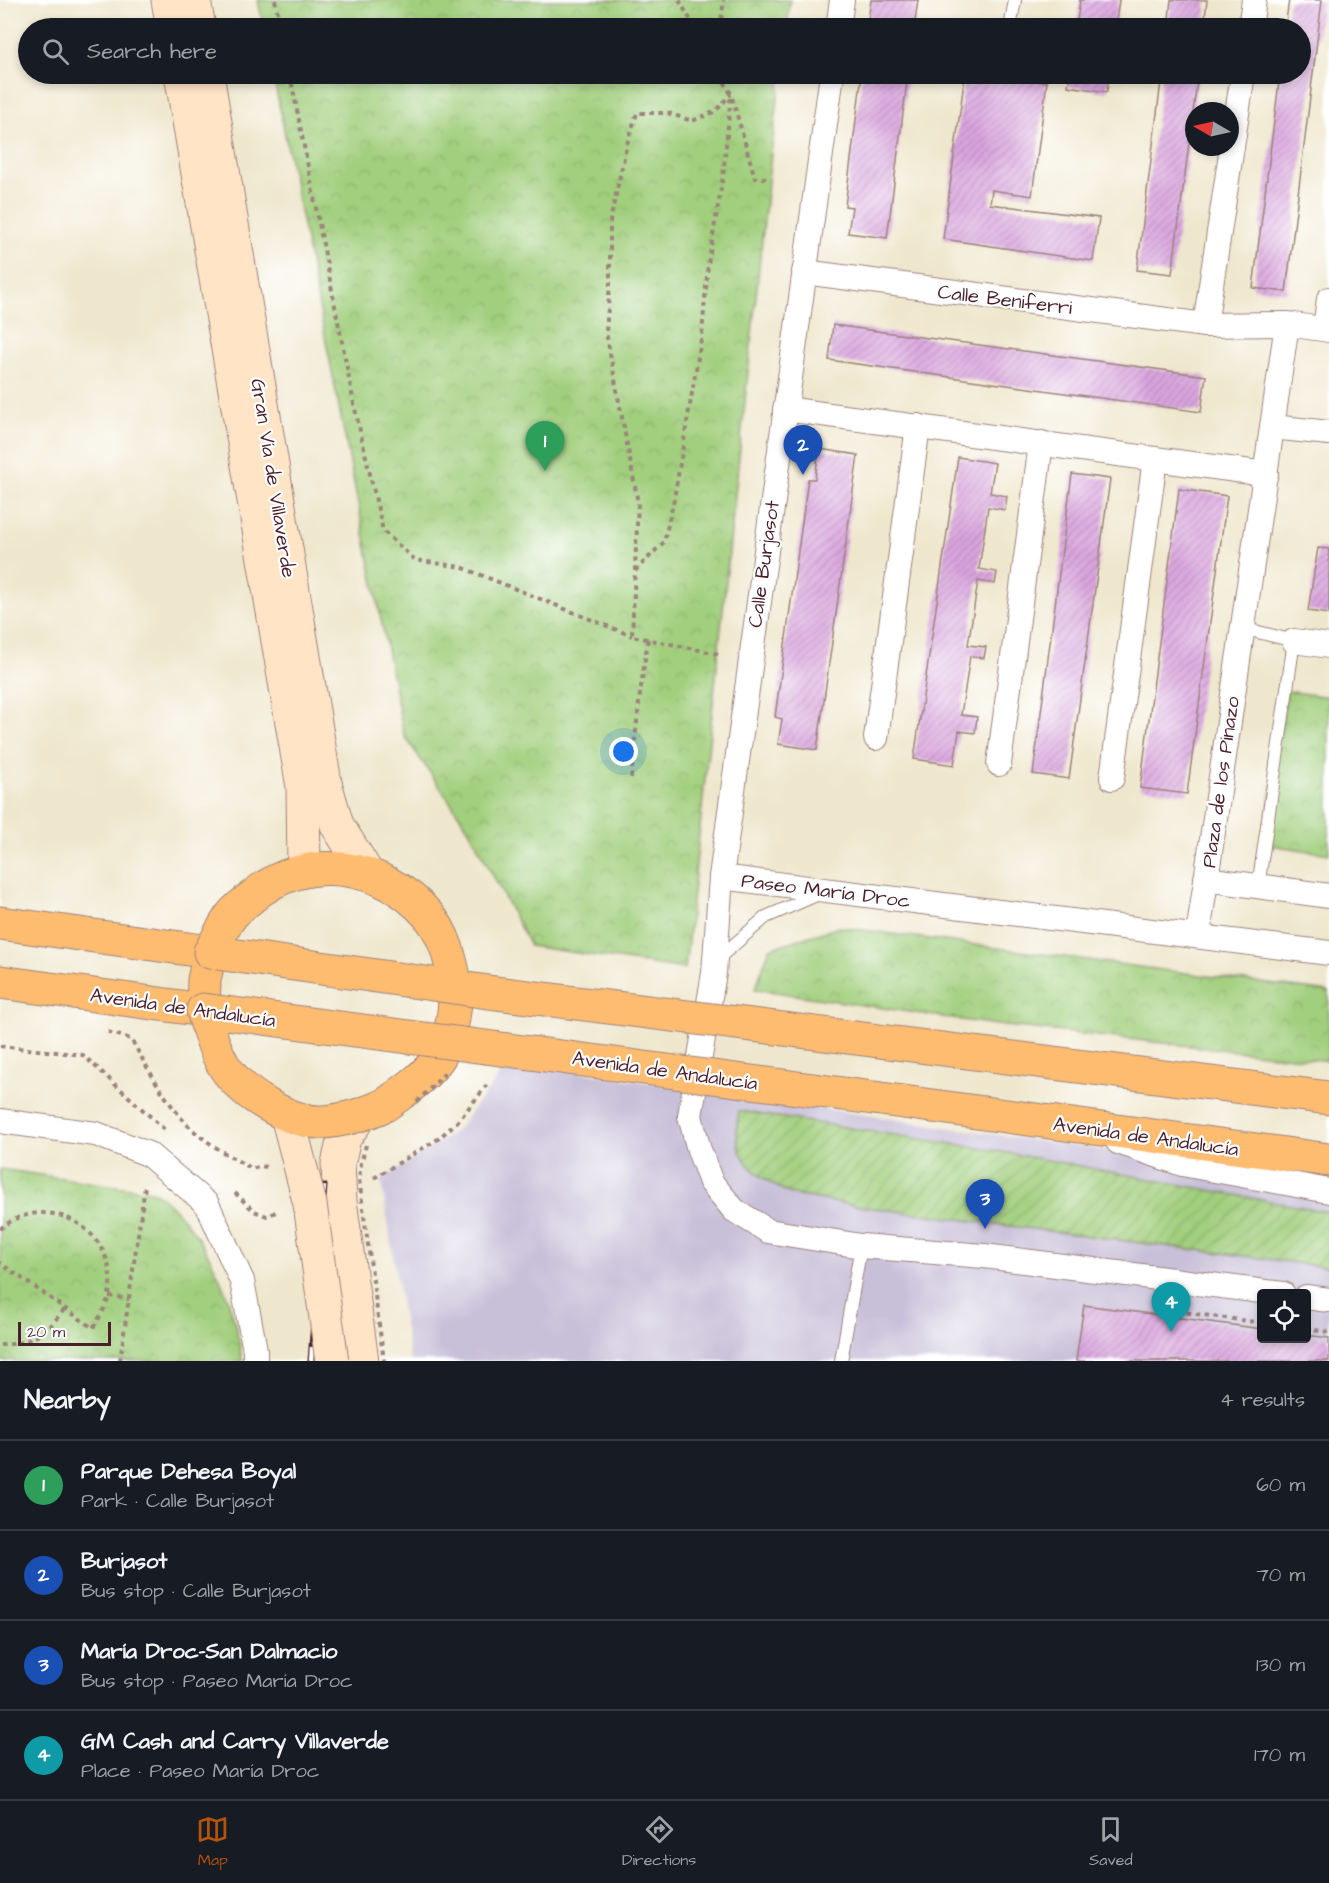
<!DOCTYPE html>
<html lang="en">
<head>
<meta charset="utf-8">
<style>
  body { margin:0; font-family:"Architects Daughter",sans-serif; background:#20242c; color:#f1f3f6 }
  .controls { position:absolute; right:18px; bottom:18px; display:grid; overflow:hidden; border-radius:6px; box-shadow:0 3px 9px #0003 }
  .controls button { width:54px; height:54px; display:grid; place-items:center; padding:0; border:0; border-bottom:2px solid #363941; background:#171b24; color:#f1f3f6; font:30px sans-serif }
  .compass { position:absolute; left:1185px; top:102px; width:54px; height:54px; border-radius:50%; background:#171b24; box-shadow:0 3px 9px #0003; rotate:279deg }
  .scale { position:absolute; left:18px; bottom:15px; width:93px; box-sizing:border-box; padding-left:6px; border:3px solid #4a1f2b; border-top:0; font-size:16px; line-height:21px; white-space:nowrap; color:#4a1f2b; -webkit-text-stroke:4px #fff; paint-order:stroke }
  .you { position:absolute; left:624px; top:752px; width:21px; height:21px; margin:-15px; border:4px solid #fff; border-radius:50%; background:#1a73e8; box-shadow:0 0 0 9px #1a73e833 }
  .badge { display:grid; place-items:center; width:39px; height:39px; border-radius:50%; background:#b45309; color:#fff; font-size:20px; font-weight:700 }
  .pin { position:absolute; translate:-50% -50px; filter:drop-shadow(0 2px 3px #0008) }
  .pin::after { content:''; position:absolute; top:32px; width:21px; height:18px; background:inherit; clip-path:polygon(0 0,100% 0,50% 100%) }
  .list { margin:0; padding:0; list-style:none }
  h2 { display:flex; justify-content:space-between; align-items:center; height:78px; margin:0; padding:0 24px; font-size:26px }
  h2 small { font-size:20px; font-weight:400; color:#9ea1a6 }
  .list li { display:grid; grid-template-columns:39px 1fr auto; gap:18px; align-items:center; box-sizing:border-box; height:90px; padding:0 24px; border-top:2px solid #363941 }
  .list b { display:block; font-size:22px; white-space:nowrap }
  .list p { margin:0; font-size:20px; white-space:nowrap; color:#9ea1a6 }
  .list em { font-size:20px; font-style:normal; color:#9ea1a6 }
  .icon { flex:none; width:33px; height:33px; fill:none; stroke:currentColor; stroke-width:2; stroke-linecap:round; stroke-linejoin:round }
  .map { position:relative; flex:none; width:1329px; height:1361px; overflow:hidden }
  .search { position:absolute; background:#171b24; box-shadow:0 3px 9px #0003; left:18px; right:18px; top:18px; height:66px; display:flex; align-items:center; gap:15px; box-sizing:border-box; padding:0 21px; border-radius:33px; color:#9ea1a6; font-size:22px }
  .sheet { height:438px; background:#171b24 }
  nav { display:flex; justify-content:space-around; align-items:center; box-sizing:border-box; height:84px; border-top:2px solid #363941; background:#171b24; font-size:16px; color:#9ea1a6 }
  nav a { display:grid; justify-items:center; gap:3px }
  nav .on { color:#b45309 }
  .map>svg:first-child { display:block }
  .industrial { fill:#c8bfd8; fill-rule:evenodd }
  .park { fill:url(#park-crowns); stroke:#767754; stroke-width:1.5 }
  .garden { fill:url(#garden-furrows); stroke:#767754; stroke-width:1.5 }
  .building { fill:url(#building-hatch) }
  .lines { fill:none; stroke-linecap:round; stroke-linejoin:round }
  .lane-casing { stroke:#9c837c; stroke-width:14 }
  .street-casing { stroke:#9c837c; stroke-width:26 }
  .secondary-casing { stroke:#9c837c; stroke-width:35 }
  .primary-casing { stroke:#9c837c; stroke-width:35 }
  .path { stroke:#9c837c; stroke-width:4; stroke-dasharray:4.5 4.5; stroke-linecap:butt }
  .lane { stroke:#fff; stroke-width:12 }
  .street { stroke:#fff; stroke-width:24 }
  .secondary { stroke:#ffe4c6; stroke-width:33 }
  .primary { stroke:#febc70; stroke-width:33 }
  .rail-casing { stroke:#4a1f2b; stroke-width:7 }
  .rail { stroke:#fff; stroke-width:4.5; stroke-dasharray:14; stroke-linecap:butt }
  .secondary-bridge-casing { stroke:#9c837c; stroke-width:35; stroke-linecap:butt }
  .primary-bridge-casing { stroke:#9c837c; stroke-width:35; stroke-linecap:butt }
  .path-bridge { stroke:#9c837c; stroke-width:4; stroke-dasharray:4.5 4.5; stroke-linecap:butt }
  .secondary-bridge { stroke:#ffe4c6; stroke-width:33 }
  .primary-bridge { stroke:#febc70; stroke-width:33 }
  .labels { text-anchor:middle; stroke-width:4.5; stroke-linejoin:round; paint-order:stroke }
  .street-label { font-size:20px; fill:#4a1f2b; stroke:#fff }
</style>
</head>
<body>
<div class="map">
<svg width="1329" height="1361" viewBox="0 0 1329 1361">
  <defs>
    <pattern id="park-crowns" width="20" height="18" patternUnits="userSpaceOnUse" patternTransform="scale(1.5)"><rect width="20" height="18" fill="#a1cf7d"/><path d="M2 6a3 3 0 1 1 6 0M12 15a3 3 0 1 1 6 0" fill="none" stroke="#8cb16c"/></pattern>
    <pattern id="garden-furrows" width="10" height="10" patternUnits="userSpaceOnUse" patternTransform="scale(1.5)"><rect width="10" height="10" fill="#a1cf7d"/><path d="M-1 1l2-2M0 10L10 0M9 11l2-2" fill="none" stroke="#8cb16c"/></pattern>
    <pattern id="building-hatch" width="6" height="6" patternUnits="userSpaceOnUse" patternTransform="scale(1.5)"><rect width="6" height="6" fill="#daa5df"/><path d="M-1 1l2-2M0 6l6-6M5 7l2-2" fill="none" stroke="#b386b5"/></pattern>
  </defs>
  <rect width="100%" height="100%" fill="#fff"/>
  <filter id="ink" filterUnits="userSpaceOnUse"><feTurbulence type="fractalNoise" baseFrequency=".0167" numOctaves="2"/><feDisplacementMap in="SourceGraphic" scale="12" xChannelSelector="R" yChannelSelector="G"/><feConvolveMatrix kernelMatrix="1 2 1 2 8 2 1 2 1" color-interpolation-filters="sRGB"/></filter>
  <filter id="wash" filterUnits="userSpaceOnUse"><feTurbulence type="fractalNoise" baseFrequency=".008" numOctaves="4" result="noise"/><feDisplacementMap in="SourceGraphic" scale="24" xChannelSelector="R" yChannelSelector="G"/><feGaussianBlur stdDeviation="1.35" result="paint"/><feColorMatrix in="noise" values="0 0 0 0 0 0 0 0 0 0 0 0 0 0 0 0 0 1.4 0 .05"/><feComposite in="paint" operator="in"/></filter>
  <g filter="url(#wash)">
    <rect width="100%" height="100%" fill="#efe7cd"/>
    <!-- industrial -->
    <path class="industrial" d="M510 1062 1329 1184V1361H410L381 1180 456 1131ZM1262 1294H1306V1338H1262Z"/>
    <!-- park -->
    <g class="park">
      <path d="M258 0H790L787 28H264Z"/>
      <path d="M273 74H781L771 154 685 969 530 946 468 828 404 735Z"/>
      <path d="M1287 691 1329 697V854L1263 844Z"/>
      <path d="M840 927 1329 992V1061L989 1024 755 989 770 948Z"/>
      <path d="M0 1169 156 1192C207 1233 234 1298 242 1361H0Z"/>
    </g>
    <!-- garden -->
    <path class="garden" d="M739 1111 992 1150 1328 1212 1329 1267C1193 1249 1057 1233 922 1214 887 1210 852 1206 818 1199 808 1197 796 1197 787 1192 749 1173 730 1155 739 1111Z"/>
    <g id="blocks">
      <!-- building -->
      <g class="building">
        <path d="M871 0H918L914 28H867Z"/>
        <path d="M1080 0H1119L1115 28H1076Z"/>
        <path d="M1171 0H1207L1204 28H1168Z"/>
        <path d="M1289 0H1322L1286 292 1253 288 1280 74H1300V28H1285Z"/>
        <path d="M862 74H908L887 238 848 233 852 207 845 206Z"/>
        <path d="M965 74H984L1047 82 1032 196 992 190 990 204 1099 218 1093 261 943 239Z"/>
        <path d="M1070 74H1109L1107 92 1068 86Z"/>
        <path d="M1162 74H1198L1172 274 1137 270Z"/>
        <path d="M833 325 1206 376 1201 412 829 360Z"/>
        <path d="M819 449 858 455 817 750 778 744 782 719 775 717 808 479H815Z"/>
        <path d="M958 457 995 463 990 493 1007 496 1005 510 988 507 979 569 997 572 995 584 978 581 968 645 986 647 984 658 970 656 961 715 977 717 975 733 959 731 954 765 914 759Z"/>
        <path d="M1072 474 1110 479 1069 779 1033 774Z"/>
        <path d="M1179 489 1227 496 1187 794 1140 788Z"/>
        <path d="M1318 548 1329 549V614L1308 611Z"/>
        <path d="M1084 1305 1262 1329V1338H1306V1335L1329 1338V1361H1076Z"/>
      </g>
    </g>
  </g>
  <g filter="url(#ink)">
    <use href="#blocks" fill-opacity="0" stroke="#9c837c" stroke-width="1.5"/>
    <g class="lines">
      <defs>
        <g id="lane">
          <path d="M1010 28 1015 0"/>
          <path d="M1242 628 1294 641 1258 887"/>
          <path d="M715 961 766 917 821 893"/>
          <path d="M841 1361 861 1246"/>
        </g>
        <g id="street">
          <path d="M838 28 842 0"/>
          <path d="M1250 28 1254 0"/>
          <path d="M832 74 721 877 714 973 690 1116 699 1150 711 1182 734 1210 768 1231 861 1246 984 1256 1283 1294"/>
          <path d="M804 272 1205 325 1287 324 1329 330"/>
          <path d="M1205 325 1243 74"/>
          <path d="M1325 329 1329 299"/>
          <path d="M785 409 1266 474"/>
          <path d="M1272 427 1329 433"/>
          <path d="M1294 641 1329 646"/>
          <path d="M876 738 918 426"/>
          <path d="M999 764 1041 443"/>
          <path d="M1112 778 1155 459"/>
          <path d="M721 877 1329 953"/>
          <path d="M1206 879 1329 896"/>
          <path d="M1198 935 1287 324"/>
          <path d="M0 1121 96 1134 148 1154 207 1204 242 1281 255 1350V1361"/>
          <path d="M1118 1142 1182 1164 1329 1191"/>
          <path d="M1306 1297 1329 1300"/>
        </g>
        <g id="secondary">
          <path d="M168 0 173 28"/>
          <path d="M194 0 199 28"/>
          <path d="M360 1116 344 1138 338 1164 340 1201 362 1361"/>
        </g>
        <g id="primary">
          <path d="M0 923 210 952 204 980 203 1010 0 982"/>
          <path d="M887 1042 1329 1098"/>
          <path d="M881 1099 1329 1160"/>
          <path d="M385 1105C437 1068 453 1054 456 987"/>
        </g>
      </defs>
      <!-- lane casing -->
      <use href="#lane" class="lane-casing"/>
      <!-- street casing -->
      <use href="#street" class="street-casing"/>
      <!-- secondary casing -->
      <use href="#secondary" class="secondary-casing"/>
      <!-- primary casing -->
      <use href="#primary" class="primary-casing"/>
      <!-- path -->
      <g class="path">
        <path d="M275 0 281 28"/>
        <path d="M679 0 695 28"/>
        <path d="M720 28 724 0"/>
        <path d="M290 74 355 409 383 531 415 560 461 567 632 636"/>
        <path d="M720 74 731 94 755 178H770"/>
        <path d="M635 571 664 542 674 499 702 334 708 264 723 177 731 94"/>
        <path d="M718 654 632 636 638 503 606 332 610 284V221L627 144 637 113H668L692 121 716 111 731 94"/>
        <path d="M631 778 640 694 648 639"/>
        <path d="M108 1032 131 1039C147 1067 170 1110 194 1131 213 1147 232 1158 253 1169L260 1166 266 1167"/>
        <path d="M0 1046 83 1055 165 1130"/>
        <path d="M374 1178 438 1139 459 1120 487 1085"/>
        <path d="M235 1193 254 1211 267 1216 278 1211"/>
        <path d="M0 1229C49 1188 120 1232 109 1294 107 1306 99 1318 93 1328L0 1263"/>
        <path d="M109 1296 129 1299"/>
        <path d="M1160 1309 1262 1323"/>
        <path d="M1306 1329 1329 1332"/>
        <path d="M0 1345C31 1344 47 1333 65 1308"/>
        <path d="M120 1361 145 1186"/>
      </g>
      <!-- lane -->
      <use href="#lane" class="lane"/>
      <!-- street -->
      <use href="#street" class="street"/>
      <!-- secondary -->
      <use href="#secondary" class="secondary"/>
      <!-- primary -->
      <use href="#primary" class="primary"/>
      <defs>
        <path id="rail" d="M311 1361 324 1186"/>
      </defs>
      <!-- rail casing -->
      <use href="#rail" class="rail-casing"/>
      <!-- rail -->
      <use href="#rail" class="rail"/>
      <defs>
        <g id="secondary-bridge">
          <path d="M181 74 303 787 304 870"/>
          <path d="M207 74 325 783 337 825 367 873"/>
          <path d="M287 1115 310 1204 332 1361"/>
        </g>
        <g id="primary-bridge">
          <path d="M456 987C451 962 446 935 428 915 383 863 305 851 252 897 245 903 236 909 231 916 223 927 217 940 210 952L488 992 887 1042"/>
          <path d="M385 1105C365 1114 345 1121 322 1122 289 1123 242 1094 224 1066 214 1049 208 1029 203 1010L881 1099"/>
        </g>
      </defs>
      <!-- secondary-bridge casing -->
      <use href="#secondary-bridge" class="secondary-bridge-casing"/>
      <!-- primary-bridge casing -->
      <use href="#primary-bridge" class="primary-bridge-casing"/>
      <!-- path-bridge -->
      <g class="path-bridge">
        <path d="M417 1102 445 1073"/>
        <path d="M366 1145 361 1163 359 1179 384 1361"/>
      </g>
      <!-- secondary-bridge -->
      <use href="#secondary-bridge" class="secondary-bridge"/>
      <!-- primary-bridge -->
      <use href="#primary-bridge" class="primary-bridge"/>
    </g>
  </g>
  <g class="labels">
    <!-- street labels -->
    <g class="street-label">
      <text transform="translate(1005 299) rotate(7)" y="7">Calle Beniferri</text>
      <text transform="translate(274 478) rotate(81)" y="7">Gran Vía de Villaverde</text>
      <text transform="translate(763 564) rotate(-82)" y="7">Calle Burjasot</text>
      <text transform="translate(1220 782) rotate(-82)" y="7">Plaza de los Pinazo</text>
      <text transform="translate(826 890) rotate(7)" y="7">Paseo María Droc</text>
      <text transform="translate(183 1007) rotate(8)" y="7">Avenida de Andalucía</text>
      <text transform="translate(665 1070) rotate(8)" y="7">Avenida de Andalucía</text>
      <text transform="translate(1146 1136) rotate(8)" y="7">Avenida de Andalucía</text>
    </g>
  </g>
</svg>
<div class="controls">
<button><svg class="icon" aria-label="locate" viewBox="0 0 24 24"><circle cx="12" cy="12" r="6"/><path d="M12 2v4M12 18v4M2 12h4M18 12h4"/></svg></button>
</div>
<svg class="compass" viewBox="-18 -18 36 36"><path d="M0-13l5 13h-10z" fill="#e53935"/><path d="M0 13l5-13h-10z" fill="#9ea1a6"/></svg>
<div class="scale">20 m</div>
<div class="you"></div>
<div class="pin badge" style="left:545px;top:471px;background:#2e9e5b">1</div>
<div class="pin badge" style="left:803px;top:475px;background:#1a4fb4">2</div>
<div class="pin badge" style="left:985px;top:1229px;background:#1a4fb4">3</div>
<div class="pin badge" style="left:1171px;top:1332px;background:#0f9aa8">4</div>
<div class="search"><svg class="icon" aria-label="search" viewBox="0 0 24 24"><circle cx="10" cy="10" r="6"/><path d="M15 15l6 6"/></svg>Search here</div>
</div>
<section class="sheet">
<h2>Nearby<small>4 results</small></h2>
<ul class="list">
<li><span class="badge" style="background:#2e9e5b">1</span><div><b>Parque Dehesa Boyal</b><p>Park · Calle Burjasot</p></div><em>60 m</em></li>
<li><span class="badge" style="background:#1a4fb4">2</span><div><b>Burjasot</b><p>Bus stop · Calle Burjasot</p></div><em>70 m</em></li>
<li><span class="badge" style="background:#1a4fb4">3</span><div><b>María Droc-San Dalmacio</b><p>Bus stop · Paseo María Droc</p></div><em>130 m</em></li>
<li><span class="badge" style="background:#0f9aa8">4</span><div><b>GM Cash and Carry Villaverde</b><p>Place · Paseo María Droc</p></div><em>170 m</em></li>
</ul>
</section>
<nav>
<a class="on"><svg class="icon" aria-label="map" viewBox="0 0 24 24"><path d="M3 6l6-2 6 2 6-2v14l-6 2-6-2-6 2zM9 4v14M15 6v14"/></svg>Map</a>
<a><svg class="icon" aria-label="directions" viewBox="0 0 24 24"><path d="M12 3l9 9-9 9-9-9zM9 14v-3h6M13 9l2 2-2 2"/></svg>Directions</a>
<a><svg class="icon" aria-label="saved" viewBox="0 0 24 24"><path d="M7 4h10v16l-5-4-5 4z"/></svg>Saved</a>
</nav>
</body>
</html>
